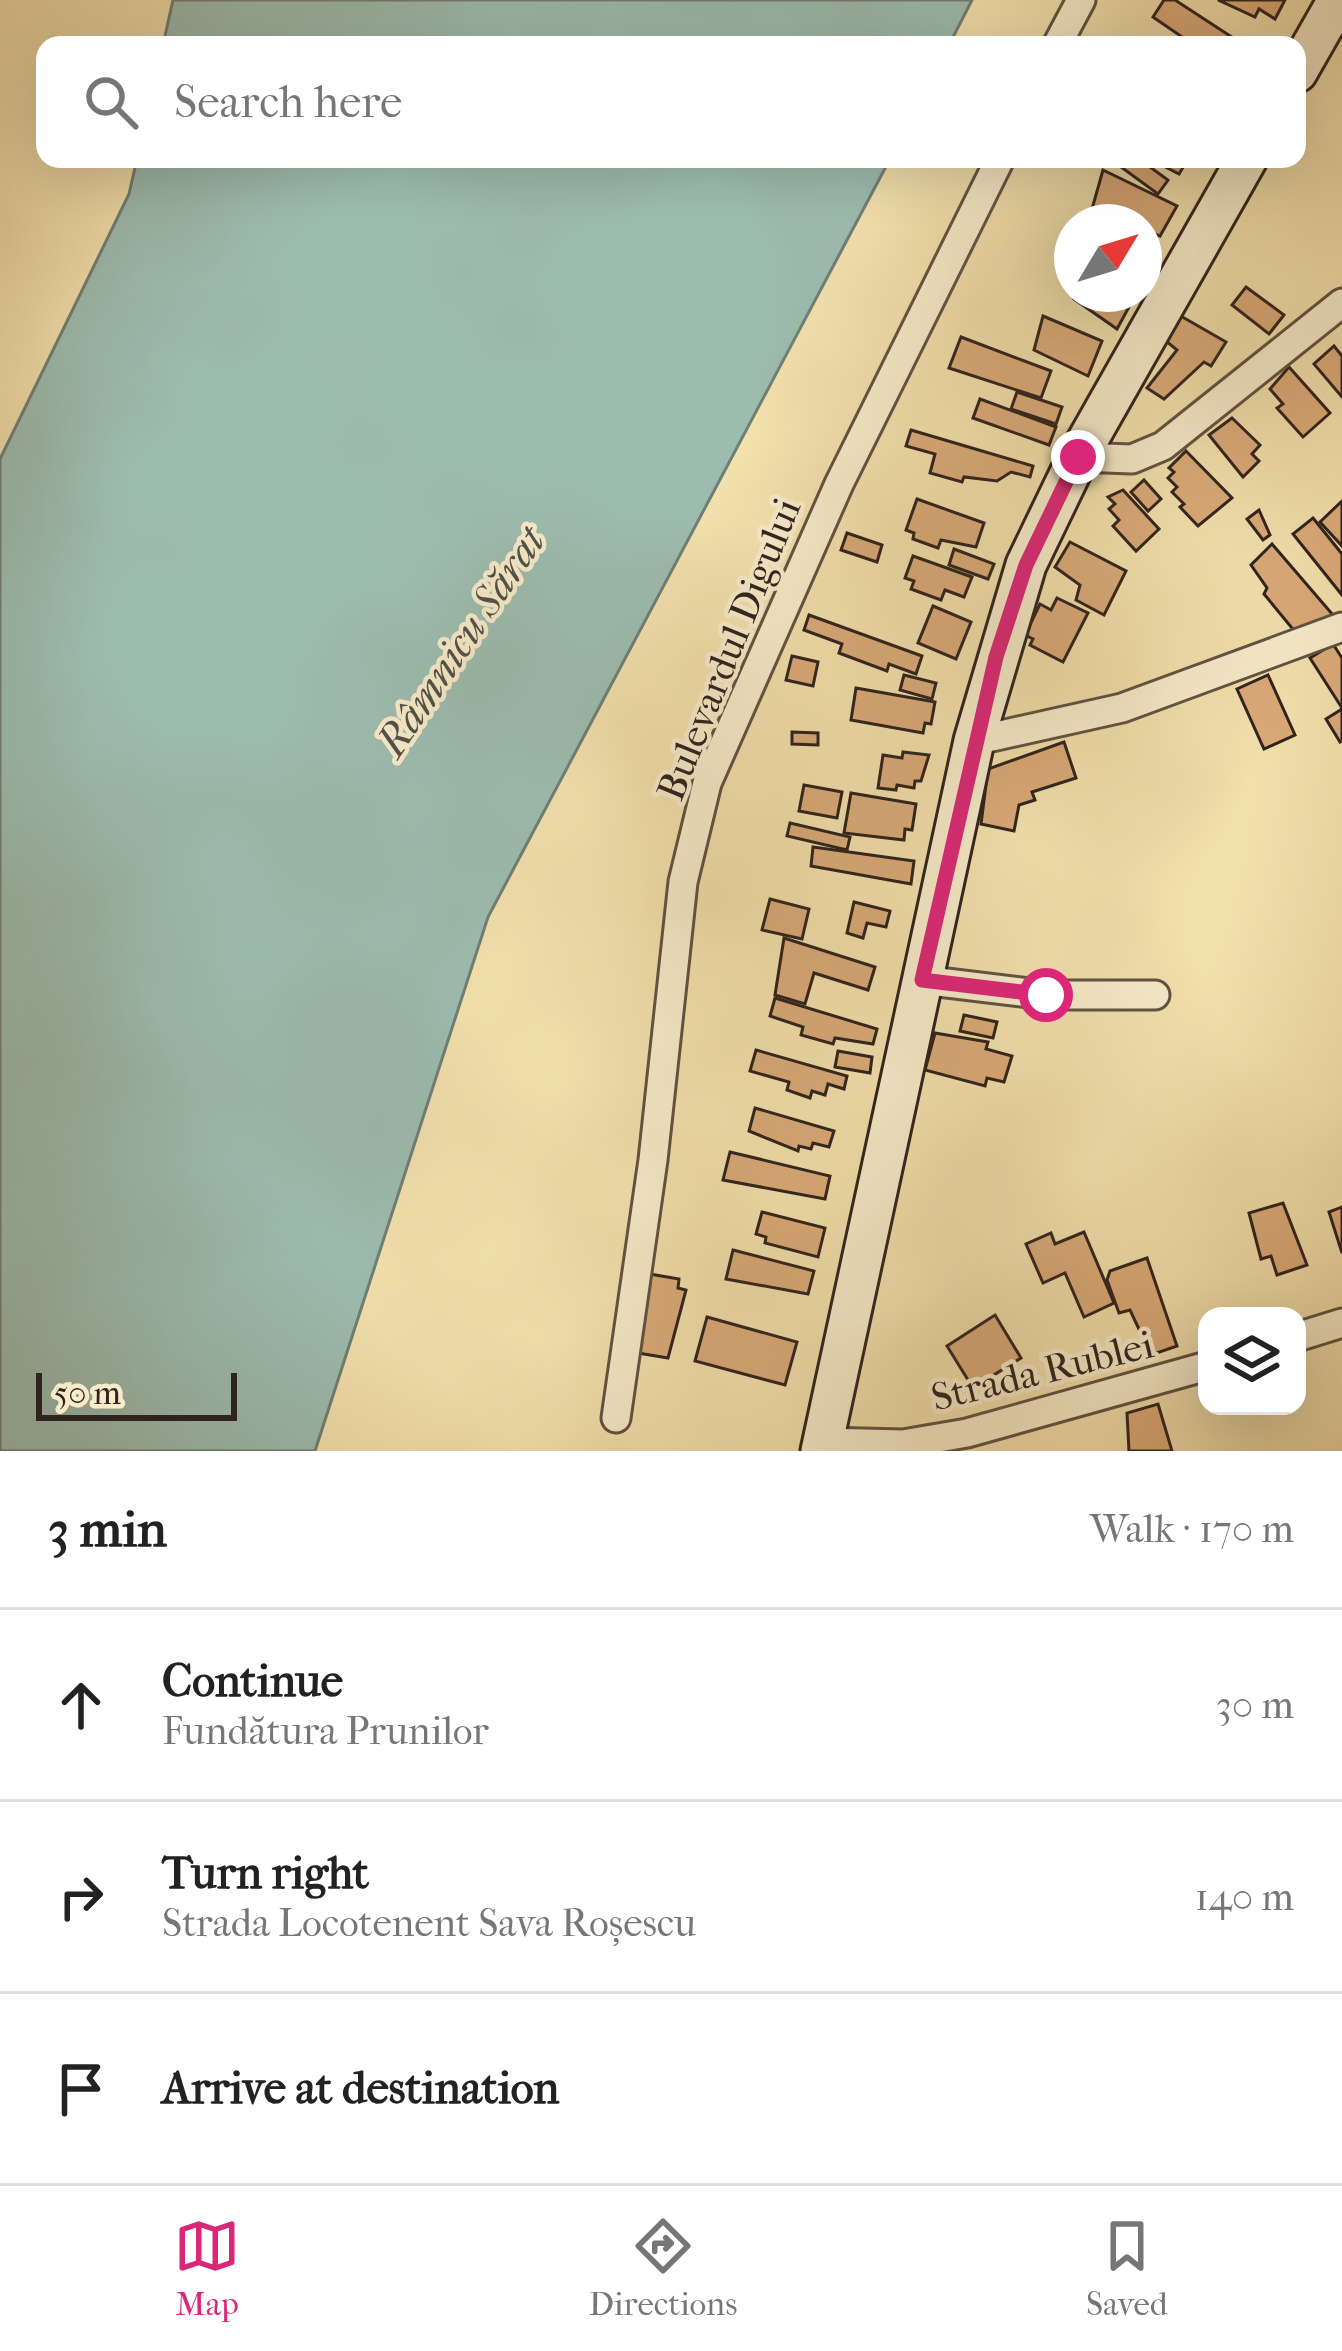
<!DOCTYPE html>
<html lang="en">
<head>
<meta charset="utf-8">
<style>
  body { margin:0; font-family:"IM FELL French Canon",serif; background:#f6f6f6; color:#222 }
  .controls { position:absolute; right:36px; bottom:36px; display:grid; overflow:hidden; border-radius:24px; box-shadow:0 12px 48px #0002 }
  .controls button { width:108px; height:108px; display:grid; place-items:center; padding:0; border:0; border-bottom:3px solid #e0e0e0; background:#fff; color:#222; font:60px sans-serif }
  .compass { position:absolute; left:1054px; top:204px; width:108px; height:108px; border-radius:50%; background:#fff; box-shadow:0 12px 48px #0002; rotate:52deg }
  .scale { position:absolute; left:36px; bottom:30px; width:201px; box-sizing:border-box; padding-left:12px; border:6px solid #2f231d; border-top:0; font-size:33px; line-height:42px; white-space:nowrap; color:#2f231d; -webkit-text-stroke:9px #f7ebca; paint-order:stroke }
  .stop { position:absolute; width:36px; height:36px; margin:-27px; border:9px solid #db2777; border-radius:50%; background:#fff }
  .stop.end { background:#db2777; border-color:#fff; box-shadow:0 3px 12px #0008 }
  .list { margin:0; padding:0; list-style:none }
  h2 { display:flex; justify-content:space-between; align-items:center; height:156px; margin:0; padding:0 48px; font-size:51px }
  h2 small { font-size:39px; font-weight:400; color:#767676 }
  .list li { display:grid; grid-template-columns:78px 1fr auto; gap:36px; align-items:center; box-sizing:border-box; height:192px; padding:0 48px; border-top:3px solid #e0e0e0 }
  .list b { display:block; font-size:45px; white-space:nowrap }
  .list p { margin:0; font-size:39px; white-space:nowrap; color:#767676 }
  .list em { font-size:39px; font-style:normal; color:#767676 }
  .icon { flex:none; width:66px; height:66px; fill:none; stroke:currentColor; stroke-width:2; stroke-linecap:round; stroke-linejoin:round }
  .map { position:relative; flex:none; width:1342px; height:1451px; overflow:hidden }
  .search { position:absolute; background:#fff; box-shadow:0 12px 48px #0002; left:36px; right:36px; top:36px; height:132px; display:flex; align-items:center; gap:30px; box-sizing:border-box; padding:0 42px; border-radius:24px; color:#767676; font-size:45px }
  .sheet { height:732px; background:#fff }
  nav { display:flex; justify-content:space-around; align-items:center; box-sizing:border-box; height:168px; border-top:3px solid #e0e0e0; background:#fff; font-size:33px; color:#767676 }
  nav a { display:grid; justify-items:center; gap:6px }
  nav .on { color:#db2777 }
  .map>svg:first-child { display:block }
  .water { fill:#9cbcaf; stroke:#707f75; stroke-width:3 }
  .building { fill:#daaa78; stroke:#2f231d; stroke-width:3 }
  .lines { fill:none; stroke-linecap:round; stroke-linejoin:round }
  .street-casing { stroke:#605241; stroke-width:33 }
  .secondary-casing { stroke:#2f231d; stroke-width:45 }
  .street { stroke:#f7ebca; stroke-width:27 }
  .secondary { stroke:#f7ebca; stroke-width:39 }
  .route { stroke:#db2777; stroke-width:15 }
  .labels { text-anchor:middle; stroke-width:9; stroke-linejoin:round; paint-order:stroke }
  .street-label { font-size:39px; fill:#2f231d; stroke:#f7ebca }
  .water-label { font-size:42px; font-style:italic; fill:#505149; stroke:#f7ebca }
</style>
</head>
<body>
<div class="map">
<svg width="1342" height="1451" viewBox="0 0 1342 1451">
  <rect width="100%" height="100%" fill="#f2e0ad"/>
  <filter id="stains"><feTurbulence type="fractalNoise" baseFrequency=".00167" numOctaves="4"/><feColorMatrix values="0 0 0 0 .2 0 0 0 0 .09 0 0 0 0 .02 0 0 0 .5 -.17"/></filter>
  <radialGradient id="worn" r=".72"><stop offset=".6" stop-color="#630" stop-opacity="0"/><stop offset="1" stop-color="#630" stop-opacity=".3"/></radialGradient>
  <!-- water -->
  <g class="water">
    <path d="M173 0H972L949 45H163Z"/>
    <path d="M137 159H890L488 917 315 1451H0V459L129 194Z"/>
  </g>
  <!-- building -->
  <g class="building">
    <path d="M1164 0H1175L1244 45H1200L1185 39 1153 17Z"/>
    <path d="M1218 0H1285L1275 19 1259 9 1255 17Z"/>
    <path d="M1110 159H1139L1168 180 1158 194Z"/>
    <path d="M1150 159H1188L1179 174Z"/>
    <path d="M1103 170 1177 206 1160 236 1144 229V222H1126L1092 209Z"/>
    <path d="M1246 287 1284 315 1269 334 1232 305Z"/>
    <path d="M1077 294H1136L1117 329 1074 299Z"/>
    <path d="M1179 315 1226 342 1211 366 1204 362 1164 399 1147 388 1177 350 1166 341Z"/>
    <path d="M1043 316 1102 341 1088 376 1034 350Z"/>
    <path d="M961 337 1051 371 1041 398 949 368Z"/>
    <path d="M1334 346 1342 356V397L1314 364Z"/>
    <path d="M1289 367 1330 413 1303 437 1277 408 1283 404 1270 389Z"/>
    <path d="M1017 392 1062 407 1056 424 1011 409Z"/>
    <path d="M980 399 1056 427 1049 445 973 418Z"/>
    <path d="M1232 418 1260 445 1252 454 1259 461 1243 477 1209 435Z"/>
    <path d="M911 430 1033 466 1030 477 1011 472 997 481 964 477 962 482 930 473 935 454 906 446Z"/>
    <path d="M1186 451 1232 498 1198 526 1180 507 1184 504 1172 492 1177 487 1168 478 1174 472 1169 468Z"/>
    <path d="M1144 480 1161 499 1148 511 1131 492Z"/>
    <path d="M1123 490 1159 529 1136 551 1113 526 1119 520 1109 509 1115 504 1108 497Z"/>
    <path d="M917 499 984 523 976 547 941 540 938 548 913 539 914 533 906 530Z"/>
    <path d="M1342 501V546L1320 522Z"/>
    <path d="M1259 510 1270 535 1263 540 1247 519Z"/>
    <path d="M1313 518 1342 554V595L1293 534Z"/>
    <path d="M847 533 882 545 877 562 841 550Z"/>
    <path d="M1070 542 1126 571 1104 615 1076 600 1080 585 1055 567Z"/>
    <path d="M1272 544 1333 615 1301 639 1264 594 1267 588 1251 565Z"/>
    <path d="M954 549 994 564 988 579 949 565Z"/>
    <path d="M913 556 972 577 964 597 945 590 941 600 911 589 914 581 905 578Z"/>
    <path d="M1057 598 1088 613 1063 662 1030 645 1033 639 1025 635 1040 604 1051 610Z"/>
    <path d="M933 606 971 622 956 659 918 643Z"/>
    <path d="M809 615 922 656 916 674 889 664 887 671 839 653 842 644 804 630Z"/>
    <path d="M1333 644 1342 658V708L1310 658Z"/>
    <path d="M792 656 818 662 813 686 786 680Z"/>
    <path d="M904 675 936 683 932 699 900 690Z"/>
    <path d="M1268 675 1295 735 1264 749 1237 689Z"/>
    <path d="M856 688 935 702 931 724 925 723 923 733 851 720Z"/>
    <path d="M1342 709V741L1340 742 1326 719Z"/>
    <path d="M792 732 818 733V745L792 744Z"/>
    <path d="M1064 742 1076 778 1032 792 1035 800 1019 805 1014 831 981 824 988 769Z"/>
    <path d="M903 752 929 755 921 781H915L914 788 897 785 896 790 878 788 883 755 902 758Z"/>
    <path d="M804 785 842 792 837 818 799 811Z"/>
    <path d="M851 793 916 804 912 830 905 829 904 840 844 833Z"/>
    <path d="M790 823 850 837 847 850 787 836Z"/>
    <path d="M813 847 914 861 911 884 811 866Z"/>
    <path d="M770 899 809 909 802 939 762 930Z"/>
    <path d="M854 902 890 911 886 927 867 923 863 938 847 933Z"/>
    <path d="M784 938 875 967 868 990 814 973 805 1004 775 995Z"/>
    <path d="M775 998 877 1029 873 1044 835 1038 833 1044 801 1035 803 1027 770 1016Z"/>
    <path d="M964 1015 997 1022 993 1038 960 1031Z"/>
    <path d="M935 1033 988 1042 986 1049 1012 1056 1004 1082 987 1078 985 1086 925 1070Z"/>
    <path d="M756 1050 847 1076 844 1089 828 1084 825 1095 812 1091 810 1098 787 1090 789 1082 750 1071Z"/>
    <path d="M838 1051 872 1057 870 1073 835 1067Z"/>
    <path d="M755 1108 834 1131 829 1147 813 1143 811 1149 799 1146 798 1151 749 1131Z"/>
    <path d="M730 1152 830 1176 825 1199 723 1180Z"/>
    <path d="M1283 1203 1307 1265 1277 1275 1271 1256 1261 1259 1249 1213Z"/>
    <path d="M1342 1207V1253L1329 1212Z"/>
    <path d="M762 1212 825 1228 818 1257 765 1243 766 1237 756 1234Z"/>
    <path d="M1084 1232 1114 1303 1084 1317 1065 1273 1043 1283 1026 1244 1051 1233 1055 1244Z"/>
    <path d="M733 1250 814 1271 808 1294 726 1279Z"/>
    <path d="M1147 1258 1177 1346 1151 1355 1130 1310 1119 1313 1107 1280 1110 1271Z"/>
    <path d="M644 1273 679 1279 678 1288 686 1290 668 1358 632 1352Z"/>
    <path d="M995 1315 1021 1358 973 1388 947 1346Z"/>
    <path d="M707 1317 797 1342 785 1385 695 1361Z"/>
    <path d="M1158 1404 1172 1451H1129L1127 1413Z"/>
  </g>
  <g class="lines">
    <defs>
      <g id="street">
        <path d="M1057 45 1081 0"/>
        <path d="M1078 457 1132 459 1163 446 1342 303"/>
        <path d="M974 741 1122 708 1342 627"/>
        <path d="M922 980 1046 995H1155"/>
        <path d="M1297 1337 1342 1323"/>
        <path d="M616 1418 653 1160 683 882 707 783 839 484 1000 159"/>
        <path d="M823 1442 903 1444 967 1433 1207 1366"/>
      </g>
      <g id="secondary">
        <path d="M1297 72 1338 0"/>
        <path d="M821 1451 974 741 1026 565 1078 457 1247 159"/>
      </g>
    </defs>
    <!-- street casing -->
    <use href="#street" class="street-casing"/>
    <!-- secondary casing -->
    <use href="#secondary" class="secondary-casing"/>
    <!-- street -->
    <use href="#street" class="street"/>
    <!-- secondary -->
    <use href="#secondary" class="secondary"/>
  </g>
  <g class="lines">
    <!-- route -->
    <path class="route" d="M1046 995 922 980 996 657 1026 565 1078 457"/>
  </g>
  <g class="labels">
    <!-- street labels -->
    <g class="street-label">
      <text transform="translate(728 649) rotate(-68)" y="14">Bulevardul Digului</text>
      <text transform="translate(1042 1370) rotate(-14)" y="14">Strada Rublei</text>
    </g>
    <!-- water labels -->
    <g class="water-label">
      <text transform="translate(460 641) rotate(-56)" y="15">Râmnicu Sărat</text>
    </g>
  </g>
  <rect width="100%" height="100%" filter="url(#stains)"/>
  <rect width="100%" height="100%" fill="url(#worn)"/>
</svg>
<div class="controls">
<button><svg class="icon" aria-label="layers" viewBox="0 0 24 24"><path d="M12 4l9 5-9 5-9-5zM3 14l9 5 9-5"/></svg></button>
</div>
<svg class="compass" viewBox="-18 -18 36 36"><path d="M0-13l5 13h-10z" fill="#e53935"/><path d="M0 13l5-13h-10z" fill="#767676"/></svg>
<div class="scale">50 m</div>
<div class="stop" style="left:1046px;top:995px"></div>
<div class="stop end" style="left:1078px;top:457px"></div>
<div class="search"><svg class="icon" aria-label="search" viewBox="0 0 24 24"><circle cx="10" cy="10" r="6"/><path d="M15 15l6 6"/></svg>Search here</div>
</div>
<section class="sheet">
<h2>3 min<small>Walk · 170 m</small></h2>
<ul class="list">
<li><svg class="icon" aria-label="ahead" viewBox="0 0 24 24"><path d="M12 20V5M6 11l6-6 6 6"/></svg><div><b>Continue</b><p>Fundătura Prunilor</p></div><em>30 m</em></li>
<li><svg class="icon" aria-label="right" viewBox="0 0 24 24"><path d="M7 20v-9h11M14 6l5 5-5 5"/></svg><div><b>Turn right</b><p>Strada Locotenent Sava Roșescu</p></div><em>140 m</em></li>
<li><svg class="icon" aria-label="arrive" viewBox="0 0 24 24"><path d="M6 21V4h12l-3 4 3 4H6"/></svg><div><b>Arrive at destination</b></div></li>
</ul>
</section>
<nav>
<a class="on"><svg class="icon" aria-label="map" viewBox="0 0 24 24"><path d="M3 6l6-2 6 2 6-2v14l-6 2-6-2-6 2zM9 4v14M15 6v14"/></svg>Map</a>
<a><svg class="icon" aria-label="directions" viewBox="0 0 24 24"><path d="M12 3l9 9-9 9-9-9zM9 14v-3h6M13 9l2 2-2 2"/></svg>Directions</a>
<a><svg class="icon" aria-label="saved" viewBox="0 0 24 24"><path d="M7 4h10v16l-5-4-5 4z"/></svg>Saved</a>
</nav>
</body>
</html>
